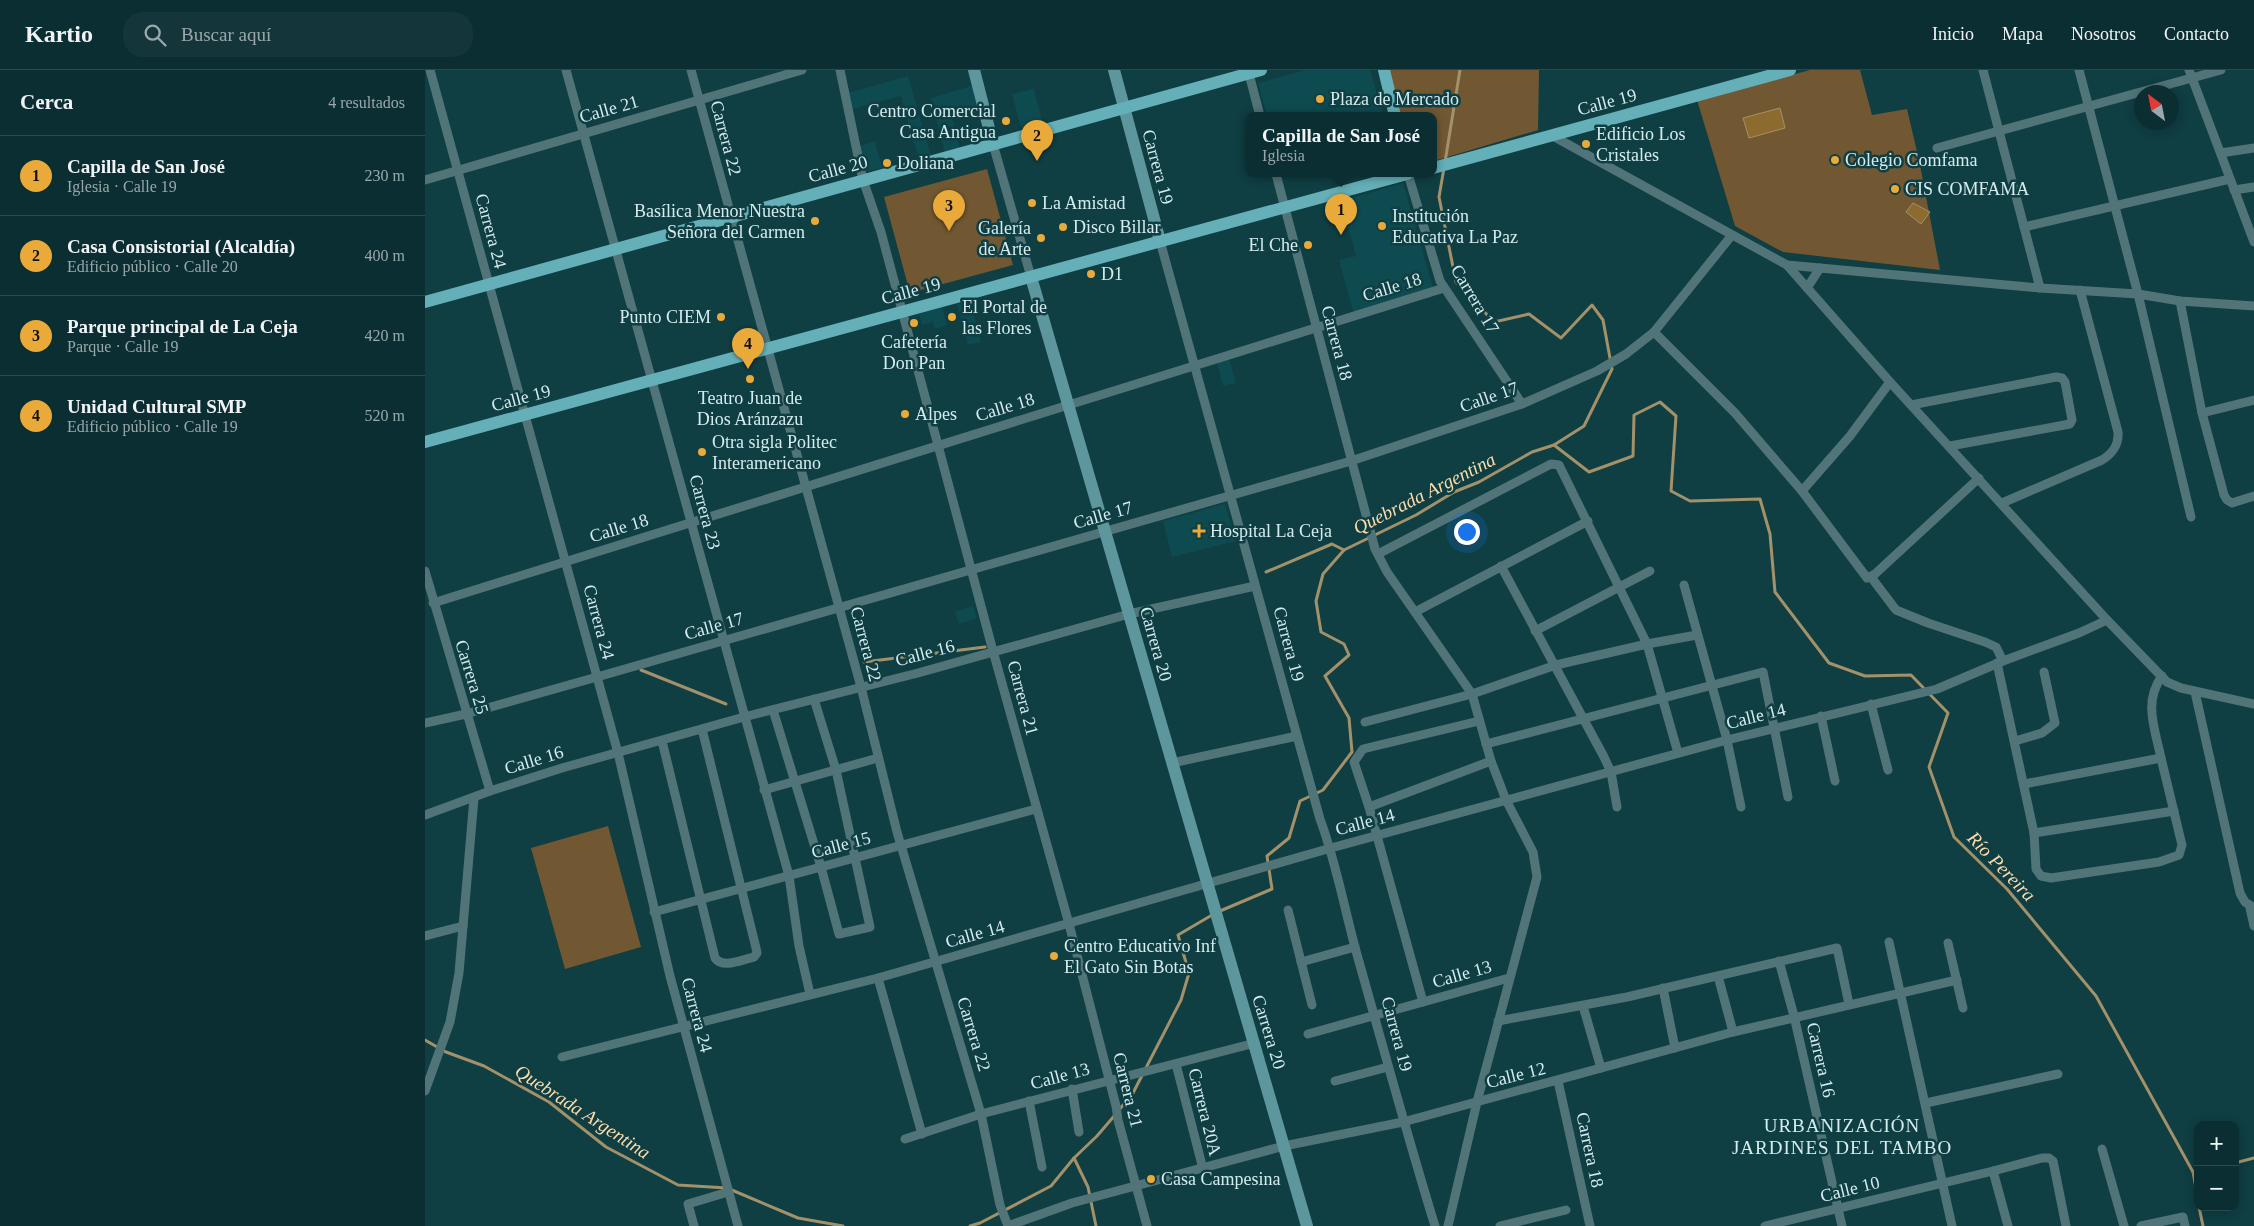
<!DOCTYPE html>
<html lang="es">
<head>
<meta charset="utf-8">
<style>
  body { margin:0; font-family:Georgia,serif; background:#14363a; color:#f1f3f6 }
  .controls { position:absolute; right:15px; bottom:15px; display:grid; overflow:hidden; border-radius:10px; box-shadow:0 2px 12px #0003 }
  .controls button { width:45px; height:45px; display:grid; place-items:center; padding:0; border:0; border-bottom:1px solid #2b4a4d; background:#0b2e32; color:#f1f3f6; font:25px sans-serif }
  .compass { position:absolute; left:1709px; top:15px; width:45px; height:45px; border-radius:50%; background:#0b2e32; box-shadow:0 2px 12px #0003; rotate:328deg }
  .you { position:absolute; left:1041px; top:461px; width:18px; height:18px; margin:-12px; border:4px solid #fff; border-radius:50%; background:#1a73e8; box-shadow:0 0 0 8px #1a73e833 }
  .badge { display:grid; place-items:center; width:32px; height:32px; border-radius:50%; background:#eaaa39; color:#111; font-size:16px; font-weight:700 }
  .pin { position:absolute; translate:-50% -41px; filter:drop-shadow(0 1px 2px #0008) }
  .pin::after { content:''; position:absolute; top:26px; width:18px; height:15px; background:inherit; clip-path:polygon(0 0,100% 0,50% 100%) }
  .popup { position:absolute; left:820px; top:42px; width:192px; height:65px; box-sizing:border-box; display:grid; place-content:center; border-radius:10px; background:#0b2e32; filter:drop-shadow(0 1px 4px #0005); font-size:16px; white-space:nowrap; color:#9aa8ac }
  .popup b { font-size:19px; color:#f1f3f6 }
  .popup::after { content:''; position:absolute; left:50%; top:100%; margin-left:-10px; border:10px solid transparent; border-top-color:#0b2e32 }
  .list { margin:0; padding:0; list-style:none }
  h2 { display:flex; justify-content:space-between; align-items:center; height:65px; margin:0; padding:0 20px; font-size:21px }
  h2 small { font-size:16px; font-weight:400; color:#9aa8ac }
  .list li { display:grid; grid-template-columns:32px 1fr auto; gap:15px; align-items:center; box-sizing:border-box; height:80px; padding:0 20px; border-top:1px solid #2b4a4d }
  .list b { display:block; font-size:19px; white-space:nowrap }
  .list p { margin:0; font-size:16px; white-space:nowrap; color:#9aa8ac }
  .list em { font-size:16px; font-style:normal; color:#9aa8ac }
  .icon { flex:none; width:28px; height:28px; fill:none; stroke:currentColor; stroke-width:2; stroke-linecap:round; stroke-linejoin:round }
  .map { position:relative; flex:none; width:1829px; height:1156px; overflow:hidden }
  header { display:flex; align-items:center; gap:30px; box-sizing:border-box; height:70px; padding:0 25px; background:#0b2e32; border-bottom:1px solid #2b4a4d }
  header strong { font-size:24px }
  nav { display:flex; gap:28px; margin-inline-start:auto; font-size:18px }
  .search { width:350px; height:45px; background:#14363a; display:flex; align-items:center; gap:12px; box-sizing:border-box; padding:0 18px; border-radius:20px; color:#9aa8ac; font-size:19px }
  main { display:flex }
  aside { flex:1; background:#0b2e32 }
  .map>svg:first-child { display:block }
  .built { fill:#0d4b51 }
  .green { fill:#715832 }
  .water { fill:#8d6a2f; stroke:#a39169 }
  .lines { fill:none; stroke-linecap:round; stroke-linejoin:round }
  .stream { stroke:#a39169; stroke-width:3 }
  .street { stroke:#517478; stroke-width:9 }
  .secondary { stroke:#5d969c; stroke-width:12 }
  .primary { stroke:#65afb8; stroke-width:12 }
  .poi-dot { fill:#eaaa39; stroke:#0f3e43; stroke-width:2 }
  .labels { text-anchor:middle; stroke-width:5; stroke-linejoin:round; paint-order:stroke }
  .poi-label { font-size:18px; fill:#d5ecef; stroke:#0f3e43; text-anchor:start }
  .street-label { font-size:18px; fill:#d5ecef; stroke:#0f3e43 }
  .water-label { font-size:19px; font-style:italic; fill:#fcdcac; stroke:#0f3e43 }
  .neighbourhood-label { font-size:19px; letter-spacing:1px; fill:#d5ecef; stroke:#0f3e43 }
</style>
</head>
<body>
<header>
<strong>Kartio</strong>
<div class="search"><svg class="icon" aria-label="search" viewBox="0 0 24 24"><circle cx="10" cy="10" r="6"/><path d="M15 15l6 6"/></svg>Buscar aquí</div>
<nav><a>Inicio</a><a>Mapa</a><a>Nosotros</a><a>Contacto</a></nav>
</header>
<main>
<aside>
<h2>Cerca<small>4 resultados</small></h2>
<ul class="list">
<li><span class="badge">1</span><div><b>Capilla de San José</b><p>Iglesia · Calle 19</p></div><em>230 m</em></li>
<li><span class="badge">2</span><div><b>Casa Consistorial (Alcaldía)</b><p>Edificio público · Calle 20</p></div><em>400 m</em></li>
<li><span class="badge">3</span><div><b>Parque principal de La Ceja</b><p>Parque · Calle 19</p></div><em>420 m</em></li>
<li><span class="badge">4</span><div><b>Unidad Cultural SMP</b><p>Edificio público · Calle 19</p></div><em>520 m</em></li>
</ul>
</aside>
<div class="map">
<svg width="1829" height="1156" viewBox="0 0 1829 1156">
  <rect width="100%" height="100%" fill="#0f3e43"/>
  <!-- built -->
  <g class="built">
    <path d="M880 0H945L958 45 842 46 833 13Z"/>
    <path d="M483 6 506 86 494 90 476 26 424 40 419 24Z"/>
    <path d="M549 15 558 44 544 49 540 41 526 45 536 83 521 87 506 28Z"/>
    <path d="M609 19 620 63 599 69 587 24Z"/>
    <path d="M450 71 457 98 444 101 440 100 434 76Z"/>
    <path d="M978 113 1008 218 928 242 914 190 931 186 916 131Z"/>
    <path d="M545 230 556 272 543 275 532 234Z"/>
    <path d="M517 237 522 255 510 259 506 247 507 252 497 255 494 244Z"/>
    <path d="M803 285 811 313 798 316 791 289Z"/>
    <path d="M800 434 811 471 747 487 738 451Z"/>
    <path d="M548 536 552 548 534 554 530 542Z"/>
  </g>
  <!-- green -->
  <g class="green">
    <path d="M962 0H1114L1113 60 1009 91 1008 46H973Z"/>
    <path d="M1385 0H1435L1447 45 1482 39 1494 90 1515 200 1358 182 1310 156 1272 30Z"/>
    <path d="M562 99 588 195 485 223 459 127Z"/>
    <path d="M183 756 216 877 140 899 106 778Z"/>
  </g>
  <!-- water -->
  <g class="water">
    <path d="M1355 38 1360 58 1324 68 1318 48Z"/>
    <path d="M1488 133 1505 142 1496 154 1481 142Z"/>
  </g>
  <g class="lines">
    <!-- stream -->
    <g class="stream">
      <path d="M1020 92 1035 0"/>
      <path d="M1019 98 1014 127 1031 212 1069 252 1104 244 1136 268 1167 235 1178 250 1187 299 1159 356 1129 375 1164 402 1208 386 1209 345 1235 332 1251 346 1246 421 1265 431 1335 429 1345 464 1350 522 1404 593 1440 606 1486 605 1523 643 1504 697 1529 767 1582 819 1671 926 1768 1102 1773 1101"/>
      <path d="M841 502 907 474 919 480"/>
      <path d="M439 592 560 577"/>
      <path d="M216 600 301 634"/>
      <path d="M795 841 847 819 842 786 864 768 875 731 898 720 927 682 924 648 900 606 924 585 919 574 896 562 891 531 898 504 919 480 991 445 1029 422 1054 412 1107 382 1129 375"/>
      <path d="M0 970 21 982 59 996 124 1032 181 1077 253 1115 302 1118 373 1148 418 1156"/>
      <path d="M694 1040 708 1023 756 930 764 903 753 865 787 845"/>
      <path d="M649 1088 663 1117 671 1156"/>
      <path d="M1810 1093 1829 1088"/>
      <path d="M1768 1102 1773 1129"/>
      <path d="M1774 1137 1778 1156"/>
      <path d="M545 1156 555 1153 626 1116 649 1088 672 1066 690 1045"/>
    </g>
    <!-- street -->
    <g class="street">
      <path d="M5 0 193 683 245 906 313 1156"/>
      <path d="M141 0 364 806 374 876 385 924"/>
      <path d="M266 0 436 617 472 762 556 1044 575 1135 583 1156"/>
      <path d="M415 0 438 110 456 162 568 581 644 854 691 1036 693 1050 722 1156"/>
      <path d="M823 0 835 46"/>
      <path d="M1558 0 1615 218"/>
      <path d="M1654 0 1713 224 1766 447"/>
      <path d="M1764 0 1829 172"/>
      <path d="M1126 65 1362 195 1465 312 1682 550 1742 612 1756 618 1829 634"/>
      <path d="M568 74 606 207"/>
      <path d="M1512 78 1796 0"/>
      <path d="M1796 83 1829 78"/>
      <path d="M851 104 950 479 962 502 1047 624 1066 691 1081 730 1108 782 1112 807 1052 1032 1023 1156"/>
      <path d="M983 104 1015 211 1097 334"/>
      <path d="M0 110 377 0"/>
      <path d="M1809 120 1829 117"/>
      <path d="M1599 157 1805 109"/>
      <path d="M735 171 895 749C911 792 919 837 931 881 957 973 982 1065 1010 1156"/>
      <path d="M1362 195 1615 218 1713 224 1755 231 1829 236"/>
      <path d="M1382 218 1395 198"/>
      <path d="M1755 231 1777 343 1799 425 1802 430 1807 433 1829 426"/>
      <path d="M1229 262 1310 343 1377 421 1442 508 1450 504 1554 408"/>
      <path d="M1486 335 1631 307 1637 308 1640 312 1647 350 1645 354 1525 376"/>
      <path d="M1777 343 1829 330"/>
      <path d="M1377 421 1425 366 1465 312"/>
      <path d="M1577 433 1677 390C1688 383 1694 375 1693 362L1655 220"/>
      <path d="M953 484 1126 394 1134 395 1222 574 1253 683"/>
      <path d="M1076 496 1179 687 1186 702 1192 737"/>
      <path d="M0 501 65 721"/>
      <path d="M1446 507 1471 540 1503 553 1560 572 1571 577 1578 591"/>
      <path d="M1259 515 1302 670 1316 737"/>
      <path d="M8 533 1019 218"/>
      <path d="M990 542 1163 451"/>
      <path d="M1110 561 1225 501"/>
      <path d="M1572 593 1609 763 1611 799 1616 806 1626 808 1734 792 1754 785 1757 775 1736 688"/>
      <path d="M1770 622 1815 823 1820 832 1829 838"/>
      <path d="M1446 634 1463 700"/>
      <path d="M348 640 396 797 414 864 445 857 411 700 389 629"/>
      <path d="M1396 646 1410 711"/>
      <path d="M940 652 1047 624 1131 595 1222 574 1272 565"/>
      <path d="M0 653 41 644 172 607 926 391 1097 334 1172 301 1201 284 1229 262 1307 165"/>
      <path d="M237 671 290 888C298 899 316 890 329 887L332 883 331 878 277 659"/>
      <path d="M1590 671 1617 663 1630 653 1619 602"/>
      <path d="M1061 674 1338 602 1363 727"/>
      <path d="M747 693 872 666"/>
      <path d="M1599 714 1736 688C1730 659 1718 632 1737 606"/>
      <path d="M339 720 453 688"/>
      <path d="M944 737 1066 691"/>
      <path d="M0 745 65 721 137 698 319 647 493 603 704 544 830 516"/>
      <path d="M1609 763 1749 741"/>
      <path d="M1825 838 1829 856"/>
      <path d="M863 840 887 935"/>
      <path d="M229 842 611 739"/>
      <path d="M0 866 38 856"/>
      <path d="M1464 872 1527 1156"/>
      <path d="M1523 873 1538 938"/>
      <path d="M1354 891 1369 946 1417 1156"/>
      <path d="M876 892 930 877"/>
      <path d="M1293 906 1308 962"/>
      <path d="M1238 918 1250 978"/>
      <path d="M998 932 944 737 929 692 938 679 1054 651"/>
      <path d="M1158 936 1176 998"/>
      <path d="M1073 951 1202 927 1412 878 1424 934"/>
      <path d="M883 964 1084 908"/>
      <path d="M137 987 453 908"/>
      <path d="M751 994 778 1099"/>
      <path d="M910 1011 963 997"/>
      <path d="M1133 1011 1165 1156"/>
      <path d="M647 1019 654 1062"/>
      <path d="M0 1021 25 952 34 903 49 728"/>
      <path d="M604 1031 617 1097"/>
      <path d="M1501 1033 1633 1004"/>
      <path d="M497 1064 453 908 906 778 1302 670 1512 619 1578 591 1654 563 1682 550"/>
      <path d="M480 1069 556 1044 830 973"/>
      <path d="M1677 1079 1699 1156"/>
      <path d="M1568 1101 1583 1156"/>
      <path d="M269 1156 263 1134 303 1122"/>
      <path d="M583 1156 647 1133 859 1076 978 1052 1308 962 1532 910"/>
      <path d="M1075 1156 1141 1140"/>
      <path d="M1340 1156 1568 1101 1617 1088H1624L1628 1091 1641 1156"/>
      <path d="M1716 1156 1758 1147 1760 1156"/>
    </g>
    <!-- secondary -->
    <g class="secondary">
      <path d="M549 0 568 74"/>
      <path d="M689 0 735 171"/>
      <path d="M606 207 882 1156"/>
    </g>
    <!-- primary -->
    <g class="primary">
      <path d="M959 0 970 46"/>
      <path d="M1008 98 1365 0"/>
      <path d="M0 232 836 0"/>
      <path d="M0 372 982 104"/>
    </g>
  </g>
  <!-- markers -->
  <g class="poi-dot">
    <circle cx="895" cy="29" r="5"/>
    <circle cx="581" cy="51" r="5"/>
    <circle cx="1161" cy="74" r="5"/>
    <circle cx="1410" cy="90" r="5"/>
    <circle cx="462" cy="93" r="5"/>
    <circle cx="1470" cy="119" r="5"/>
    <circle cx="607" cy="133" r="5"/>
    <circle cx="390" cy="151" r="5"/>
    <circle cx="957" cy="156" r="5"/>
    <circle cx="638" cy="157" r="5"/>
    <circle cx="616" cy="168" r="5"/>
    <circle cx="883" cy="175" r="5"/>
    <circle cx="666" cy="204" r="5"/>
    <circle cx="296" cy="247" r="5"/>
    <circle cx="527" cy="247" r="5"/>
    <circle cx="489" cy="253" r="5"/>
    <circle cx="325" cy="309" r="5"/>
    <circle cx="480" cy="344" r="5"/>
    <circle cx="277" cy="382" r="5"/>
    <path d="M771.5 453.5h5v5h5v5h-5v5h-5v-5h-5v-5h5z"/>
    <circle cx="629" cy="886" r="5"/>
    <circle cx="726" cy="1109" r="5"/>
  </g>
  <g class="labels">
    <!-- poi labels -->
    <g class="poi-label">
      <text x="905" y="35">Plaza de Mercado</text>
      <text x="571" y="47" text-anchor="end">Centro Comercial<tspan x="571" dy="21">Casa Antigua</tspan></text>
      <text x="1171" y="70">Edificio Los<tspan x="1171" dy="21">Cristales</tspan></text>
      <text x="1420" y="96">Colegio Comfama</text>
      <text x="472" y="99">Doliana</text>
      <text x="1480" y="125">CIS COMFAMA</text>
      <text x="617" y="139">La Amistad</text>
      <text x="380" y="147" text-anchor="end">Basílica Menor Nuestra<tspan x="380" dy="21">Señora del Carmen</tspan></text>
      <text x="967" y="152">Institución<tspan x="967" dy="21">Educativa La Paz</tspan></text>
      <text x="648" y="163">Disco Billar</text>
      <text x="606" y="164" text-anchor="end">Galería<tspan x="606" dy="21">de Arte</tspan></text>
      <text x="873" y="181" text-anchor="end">El Che</text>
      <text x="676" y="210">D1</text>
      <text x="537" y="243">El Portal de<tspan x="537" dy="21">las Flores</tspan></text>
      <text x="286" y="253" text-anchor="end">Punto CIEM</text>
      <text x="489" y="278" text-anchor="middle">Cafetería<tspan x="489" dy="21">Don Pan</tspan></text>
      <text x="325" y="334" text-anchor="middle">Teatro Juan de<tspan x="325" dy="21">Dios Aránzazu</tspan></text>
      <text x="490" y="350">Alpes</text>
      <text x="287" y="378">Otra sigla Politec<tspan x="287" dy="21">Interamericano</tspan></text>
      <text x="785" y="467">Hospital La Ceja</text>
      <text x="639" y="882">Centro Educativo Inf<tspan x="639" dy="21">El Gato Sin Botas</tspan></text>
      <text x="736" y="1115">Casa Campesina</text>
    </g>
    <!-- street labels -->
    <g class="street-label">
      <text transform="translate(1182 32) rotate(-15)" y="6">Calle 19</text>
      <text transform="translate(184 39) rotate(-16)" y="6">Calle 21</text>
      <text transform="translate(301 68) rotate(75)" y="6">Carrera 22</text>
      <text transform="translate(733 97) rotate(75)" y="6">Carrera 19</text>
      <text transform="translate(413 99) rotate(-15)" y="6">Calle 20</text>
      <text transform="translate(66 161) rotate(75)" y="6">Carrera 24</text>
      <text transform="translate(967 217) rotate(-17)" y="6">Calle 18</text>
      <text transform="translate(486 221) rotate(-15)" y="6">Calle 19</text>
      <text transform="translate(1050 229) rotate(59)" y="6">Carrera 17</text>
      <text transform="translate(912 273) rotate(75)" y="6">Carrera 18</text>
      <text transform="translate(1064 327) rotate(-19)" y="6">Calle 17</text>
      <text transform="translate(96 328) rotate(-15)" y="6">Calle 19</text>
      <text transform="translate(580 337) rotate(-17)" y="6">Calle 18</text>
      <text transform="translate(280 442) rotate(75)" y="6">Carrera 23</text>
      <text transform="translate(678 445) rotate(-16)" y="6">Calle 17</text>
      <text transform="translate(194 458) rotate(-17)" y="6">Calle 18</text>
      <text transform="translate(174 552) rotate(75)" y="6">Carrera 24</text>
      <text transform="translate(289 556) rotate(-16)" y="6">Calle 17</text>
      <text transform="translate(441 574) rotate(75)" y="6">Carrera 22</text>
      <text transform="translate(731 574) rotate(74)" y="6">Carrera 20</text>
      <text transform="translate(864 574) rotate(75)" y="6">Carrera 19</text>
      <text transform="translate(500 583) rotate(-15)" y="6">Calle 16</text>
      <text transform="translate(47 607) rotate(73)" y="6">Carrera 25</text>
      <text transform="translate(598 628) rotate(75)" y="6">Carrera 21</text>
      <text transform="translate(1331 646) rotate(-14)" y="6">Calle 14</text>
      <text transform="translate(109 690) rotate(-17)" y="6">Calle 16</text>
      <text transform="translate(940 752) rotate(-15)" y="6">Calle 14</text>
      <text transform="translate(416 775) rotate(-15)" y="6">Calle 15</text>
      <text transform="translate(550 864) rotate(-16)" y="6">Calle 14</text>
      <text transform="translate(1037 904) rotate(-16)" y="6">Calle 13</text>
      <text transform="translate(272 945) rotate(75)" y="6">Carrera 24</text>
      <text transform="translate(844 962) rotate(73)" y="6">Carrera 20</text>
      <text transform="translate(549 964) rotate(73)" y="6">Carrera 22</text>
      <text transform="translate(972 964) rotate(75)" y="6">Carrera 19</text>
      <text transform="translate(1396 990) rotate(77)" y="6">Carrera 16</text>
      <text transform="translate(1091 1005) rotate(-14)" y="6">Calle 12</text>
      <text transform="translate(635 1006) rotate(-15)" y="6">Calle 13</text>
      <text transform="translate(703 1020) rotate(76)" y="6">Carrera 21</text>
      <text transform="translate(780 1042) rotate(76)" y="6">Carrera 20A</text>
      <text transform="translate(1165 1080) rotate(78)" y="6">Carrera 18</text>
      <text transform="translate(1425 1119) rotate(-14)" y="6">Calle 10</text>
    </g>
    <!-- water labels -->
    <g class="water-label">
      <text transform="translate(999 423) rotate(-27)" y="7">Quebrada Argentina</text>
      <text transform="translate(1577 796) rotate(46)" y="7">Río Pereira</text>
      <text transform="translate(158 1041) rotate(33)" y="7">Quebrada Argentina</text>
    </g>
    <!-- neighbourhood labels -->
    <g class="neighbourhood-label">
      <text x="1417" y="1062">URBANIZACIÓN<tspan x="1417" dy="22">JARDINES DEL TAMBO</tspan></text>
    </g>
  </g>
</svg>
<div class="controls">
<button>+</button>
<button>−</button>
</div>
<svg class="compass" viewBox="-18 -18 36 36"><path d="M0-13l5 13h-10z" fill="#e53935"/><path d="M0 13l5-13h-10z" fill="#9aa8ac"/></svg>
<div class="you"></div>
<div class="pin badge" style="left:916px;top:165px">1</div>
<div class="popup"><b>Capilla de San José</b>Iglesia</div>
<div class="pin badge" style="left:612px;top:91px">2</div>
<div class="pin badge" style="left:524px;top:161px">3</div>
<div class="pin badge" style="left:323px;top:299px">4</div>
</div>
</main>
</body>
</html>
